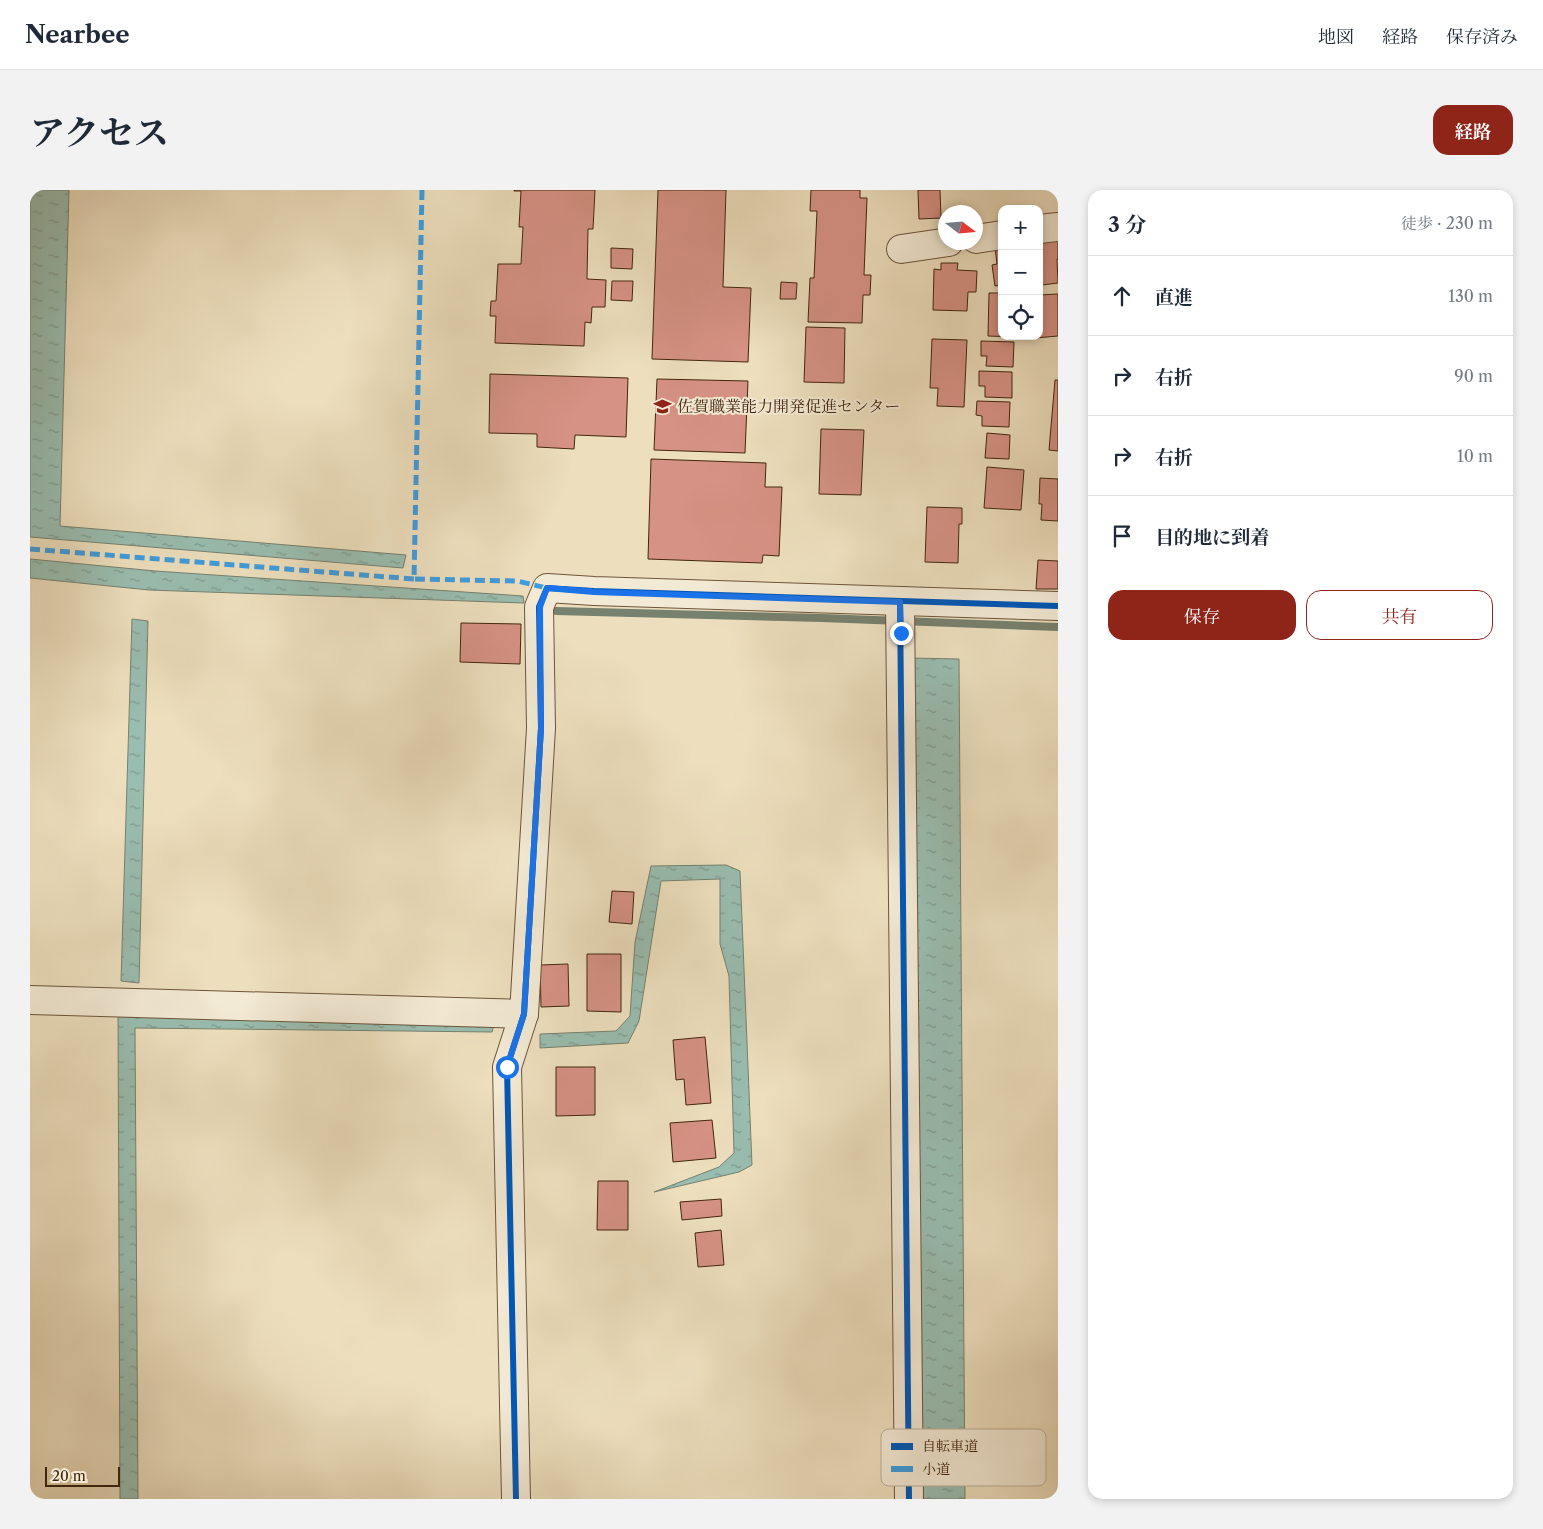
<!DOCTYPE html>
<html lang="ja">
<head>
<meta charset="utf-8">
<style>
  body { margin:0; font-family:"Libre Caslon Text","Noto Serif JP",serif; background:#f2f2f3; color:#1f2937 }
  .controls { position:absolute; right:15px; top:15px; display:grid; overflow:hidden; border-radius:10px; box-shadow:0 2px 8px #0003 }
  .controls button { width:45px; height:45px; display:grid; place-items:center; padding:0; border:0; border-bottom:1px solid #e0e1e3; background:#fff; color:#1f2937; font:25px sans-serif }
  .compass { position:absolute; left:908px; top:15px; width:45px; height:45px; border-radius:50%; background:#fff; box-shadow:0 2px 8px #0003; rotate:106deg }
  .scale { position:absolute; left:15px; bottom:12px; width:75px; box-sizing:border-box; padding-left:5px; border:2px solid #42260d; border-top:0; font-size:14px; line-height:18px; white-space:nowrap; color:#42260d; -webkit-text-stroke:4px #f3ead5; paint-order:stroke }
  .stop { position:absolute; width:15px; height:15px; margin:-11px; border:4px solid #1a73e8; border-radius:50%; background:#fff }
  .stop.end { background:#1a73e8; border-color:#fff; box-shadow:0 1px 5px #0008 }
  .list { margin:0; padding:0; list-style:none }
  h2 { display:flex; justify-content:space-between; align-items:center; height:65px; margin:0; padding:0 20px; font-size:21px }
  h2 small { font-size:16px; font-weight:400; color:#747a83 }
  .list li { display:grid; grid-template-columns:32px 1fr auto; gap:15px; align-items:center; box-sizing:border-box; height:80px; padding:0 20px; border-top:1px solid #e0e1e3 }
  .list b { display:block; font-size:19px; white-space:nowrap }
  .list em { font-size:16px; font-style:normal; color:#747a83 }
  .actions { display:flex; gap:10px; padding:15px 20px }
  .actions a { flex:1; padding:11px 0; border:1px solid #8f2418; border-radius:15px; text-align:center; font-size:18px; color:#8f2418 }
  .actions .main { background:#8f2418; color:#fff }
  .icon { flex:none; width:28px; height:28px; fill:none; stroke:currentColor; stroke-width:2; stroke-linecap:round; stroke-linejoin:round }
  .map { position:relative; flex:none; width:1028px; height:1309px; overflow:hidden; border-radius:15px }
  header { display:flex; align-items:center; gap:30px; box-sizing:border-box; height:70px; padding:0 25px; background:#fff; border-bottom:1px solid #e0e1e3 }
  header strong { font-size:24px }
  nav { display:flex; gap:28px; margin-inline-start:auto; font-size:18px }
  .intro { display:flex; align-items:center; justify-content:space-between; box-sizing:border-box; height:120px; padding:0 30px }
  h1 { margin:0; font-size:35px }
  .button { padding:12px 22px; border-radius:15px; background:#8f2418; color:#fff; font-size:18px; font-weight:700 }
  main { display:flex; gap:30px; padding:0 30px }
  aside { flex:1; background:#fff; border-radius:15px; box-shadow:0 2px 8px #0003 }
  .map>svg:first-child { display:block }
  .water { fill:url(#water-ripples); stroke:#76816f }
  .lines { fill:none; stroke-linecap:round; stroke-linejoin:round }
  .stream { stroke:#76816f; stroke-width:8 }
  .building { fill:#d69285; stroke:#42260d }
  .minor-casing { stroke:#6d5439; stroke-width:30 }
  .minor { stroke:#f3ead5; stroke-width:28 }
  .quiet { stroke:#3f9cde; stroke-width:5; stroke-dasharray:10 5; stroke-linecap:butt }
  .cycleway-casing { stroke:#f3ead5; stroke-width:9 }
  .cycleway { stroke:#0057b8; stroke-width:6 }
  .route { stroke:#1a73e8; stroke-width:6 }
  .labels { text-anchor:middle; stroke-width:4; stroke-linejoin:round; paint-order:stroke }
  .poi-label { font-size:16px; fill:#42260d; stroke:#f3ead5; text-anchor:start }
  .key { fill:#f3ead5; stroke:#beaf99; stroke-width:1 }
  .key-label { font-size:14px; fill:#42260d }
</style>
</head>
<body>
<header>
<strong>Nearbee</strong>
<nav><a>地図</a><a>経路</a><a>保存済み</a></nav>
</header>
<div class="intro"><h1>アクセス</h1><a class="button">経路</a></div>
<main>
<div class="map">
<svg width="1028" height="1309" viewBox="0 0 1028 1309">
  <defs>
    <pattern id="water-ripples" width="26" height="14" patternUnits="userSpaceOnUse" patternTransform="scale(1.25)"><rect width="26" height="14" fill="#99bdb0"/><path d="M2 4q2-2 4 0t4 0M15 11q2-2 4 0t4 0" fill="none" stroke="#7e998e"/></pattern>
  </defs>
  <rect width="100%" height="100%" fill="#eddfbe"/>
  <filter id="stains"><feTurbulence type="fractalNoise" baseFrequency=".004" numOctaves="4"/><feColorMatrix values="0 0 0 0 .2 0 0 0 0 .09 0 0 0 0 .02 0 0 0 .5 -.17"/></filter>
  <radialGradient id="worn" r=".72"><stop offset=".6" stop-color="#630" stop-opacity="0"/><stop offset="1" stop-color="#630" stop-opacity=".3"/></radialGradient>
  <!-- water -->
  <g class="water">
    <path d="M0 0H39L30 336 376 365 373 378 0 347Z"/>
    <path d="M0 369 125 381 493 406 494 413 119 400 0 388Z"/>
    <path d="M102 429 118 431 109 793 91 791Z"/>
    <path d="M882 468 929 469 935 1309H892Z"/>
    <path d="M696 675 710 681 722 975 709 982 624 1002 689 977 704 963 699 786 690 754V689L631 691 609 831 598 853 510 858V844L586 841 600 826 605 752 621 676Z"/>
    <path d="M88 824 465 832 462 842 105 838 108 1309H90Z"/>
  </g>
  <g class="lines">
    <!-- stream -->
    <path class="stream" d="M526 421 792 428 1028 437"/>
  </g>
  <!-- building -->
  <g class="building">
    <path d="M484 0H565L563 39H558L557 89 576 90 575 117H562L561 133 555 132 554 156 465 153 466 126H460L461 111H466L468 74H491L493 37H489L491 1H484Z"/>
    <path d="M628 0H696L693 97 721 98 718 172 622 169Z"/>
    <path d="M781 0H830V8H837L834 85H841L840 105H833L832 133 778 132 780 88H784L787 21H780Z"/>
    <path d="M888 0H910L911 28 889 29Z"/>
    <path d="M1028 49V69H1027L1028 93 1012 95 1011 87H1009V51Z"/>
    <path d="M972 56V95L965 96 962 75 967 74 965 57Z"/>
    <path d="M581 58 603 59 602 79 581 78Z"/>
    <path d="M911 73H928L927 80 947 81 946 102H938L937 121 903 120 904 79 911 80Z"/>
    <path d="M582 91H603L602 111 581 110Z"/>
    <path d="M751 92 767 93 766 109H750Z"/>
    <path d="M959 103H972V146L987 147 958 146Z"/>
    <path d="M1028 104V146L1005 148V146H1009V105Z"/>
    <path d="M776 137 815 138 814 193 774 192Z"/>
    <path d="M902 149 937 150 934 217 907 216 908 198H900Z"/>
    <path d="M951 151 984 152 983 177 956 176 957 166H951Z"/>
    <path d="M949 181 982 182V208L955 207V196H949Z"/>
    <path d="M460 184 598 188 596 247 545 245 544 259 507 257V244L459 243Z"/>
    <path d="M627 189 718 191 715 263 624 260Z"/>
    <path d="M1025 190H1028V261L1019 260Z"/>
    <path d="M947 211 980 212 979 237 952 236V226L946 225Z"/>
    <path d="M791 239 834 240 831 305 789 304Z"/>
    <path d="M957 243 980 245 979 269 955 268Z"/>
    <path d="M621 269 736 273 735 297H752L749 366 733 365 732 373 618 369Z"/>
    <path d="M957 277 994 280 991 320 954 318Z"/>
    <path d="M1010 288 1028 289V331L1011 330 1012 314H1009Z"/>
    <path d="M897 317 932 318V334H929L928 373 895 372Z"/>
    <path d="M1008 370 1028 371V399H1006Z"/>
    <path d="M431 433 491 434 490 474 430 472Z"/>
    <path d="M582 701 604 702 602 734 579 732Z"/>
    <path d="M557 764H591V822L557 821Z"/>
    <path d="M538 774 539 816 511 817 510 775Z"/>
    <path d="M675 847 681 913 656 915 654 889 646 890 643 850Z"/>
    <path d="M526 877H565V925L526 926Z"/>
    <path d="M682 930 686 968 643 972 640 933Z"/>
    <path d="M568 991H598V1040H567Z"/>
    <path d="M691 1009 692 1026 652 1030 650 1012Z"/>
    <path d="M691 1040 694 1075 668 1077 665 1043Z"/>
  </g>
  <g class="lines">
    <defs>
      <g id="minor">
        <path d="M1009 39 1028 37"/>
        <path d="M946 49 972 45"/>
        <path d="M871 59 919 52"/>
        <path d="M870 411 879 1309"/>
        <path d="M0 810 494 824"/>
        <path d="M486 1309 477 877 494 824 511 538 509 417 517 398 564 401 1028 416"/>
      </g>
    </defs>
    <!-- minor casing -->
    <use href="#minor" class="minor-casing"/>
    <!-- minor -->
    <use href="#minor" class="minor"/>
    <!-- quiet -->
    <g class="quiet">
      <path d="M392 0 384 389 487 391 517 398"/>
      <path d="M0 359 384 389"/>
    </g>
    <defs>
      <g id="cycleway">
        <path d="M870 411 879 1309"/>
        <path d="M486 1309 477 877 494 824 511 538 509 417 517 398 564 401 1028 416"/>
      </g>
    </defs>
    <!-- cycleway casing -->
    <use href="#cycleway" class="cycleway-casing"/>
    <!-- cycleway -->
    <use href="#cycleway" class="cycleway"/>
  </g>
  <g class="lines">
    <!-- route -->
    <path class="route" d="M477 877 494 824 511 538 510 417 517 398 564 402 870 412 871 443"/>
  </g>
  <!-- icons -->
  <defs>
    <symbol id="university-bare" viewBox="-9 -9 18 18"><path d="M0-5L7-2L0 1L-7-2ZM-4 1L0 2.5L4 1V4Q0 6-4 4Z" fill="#8f2418" stroke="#f3ead5" stroke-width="2.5" paint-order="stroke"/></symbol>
  </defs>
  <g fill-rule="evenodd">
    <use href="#university-bare" x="620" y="204" width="25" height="25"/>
  </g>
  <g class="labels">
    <!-- poi labels -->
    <g class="poi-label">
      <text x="647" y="222">佐賀職業能力開発促進センター</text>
    </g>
  </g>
  <!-- legend -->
  <rect x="851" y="1239" width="165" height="57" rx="8" class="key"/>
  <rect x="861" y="1253" width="22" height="7" fill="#0057b8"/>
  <rect x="861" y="1276" width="22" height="6" fill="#3f9cde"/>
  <g class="key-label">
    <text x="892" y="1261">自転車道</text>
    <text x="892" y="1284">小道</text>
  </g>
  <rect width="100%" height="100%" filter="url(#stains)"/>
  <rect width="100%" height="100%" fill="url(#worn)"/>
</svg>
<div class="controls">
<button>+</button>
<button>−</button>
<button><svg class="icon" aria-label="locate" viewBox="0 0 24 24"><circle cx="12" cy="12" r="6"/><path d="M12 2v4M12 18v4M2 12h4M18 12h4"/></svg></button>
</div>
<svg class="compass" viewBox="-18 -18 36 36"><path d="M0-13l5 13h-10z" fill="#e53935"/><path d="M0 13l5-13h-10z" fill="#747a83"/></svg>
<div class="scale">20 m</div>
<div class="stop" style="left:477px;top:877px"></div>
<div class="stop end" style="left:871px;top:443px"></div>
</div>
<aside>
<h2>3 分<small>徒歩 · 230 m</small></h2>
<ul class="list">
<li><svg class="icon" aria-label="ahead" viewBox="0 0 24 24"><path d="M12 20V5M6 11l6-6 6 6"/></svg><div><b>直進</b></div><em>130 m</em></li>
<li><svg class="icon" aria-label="right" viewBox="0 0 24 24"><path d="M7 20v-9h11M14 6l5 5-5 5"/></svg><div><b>右折</b></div><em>90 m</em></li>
<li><svg class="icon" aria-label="right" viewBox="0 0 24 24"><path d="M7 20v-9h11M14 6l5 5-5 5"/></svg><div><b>右折</b></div><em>10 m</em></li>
<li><svg class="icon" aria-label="arrive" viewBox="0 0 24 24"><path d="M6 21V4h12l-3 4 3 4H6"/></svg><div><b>目的地に到着</b></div></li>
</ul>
<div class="actions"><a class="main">保存</a><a>共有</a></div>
</aside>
</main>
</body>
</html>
